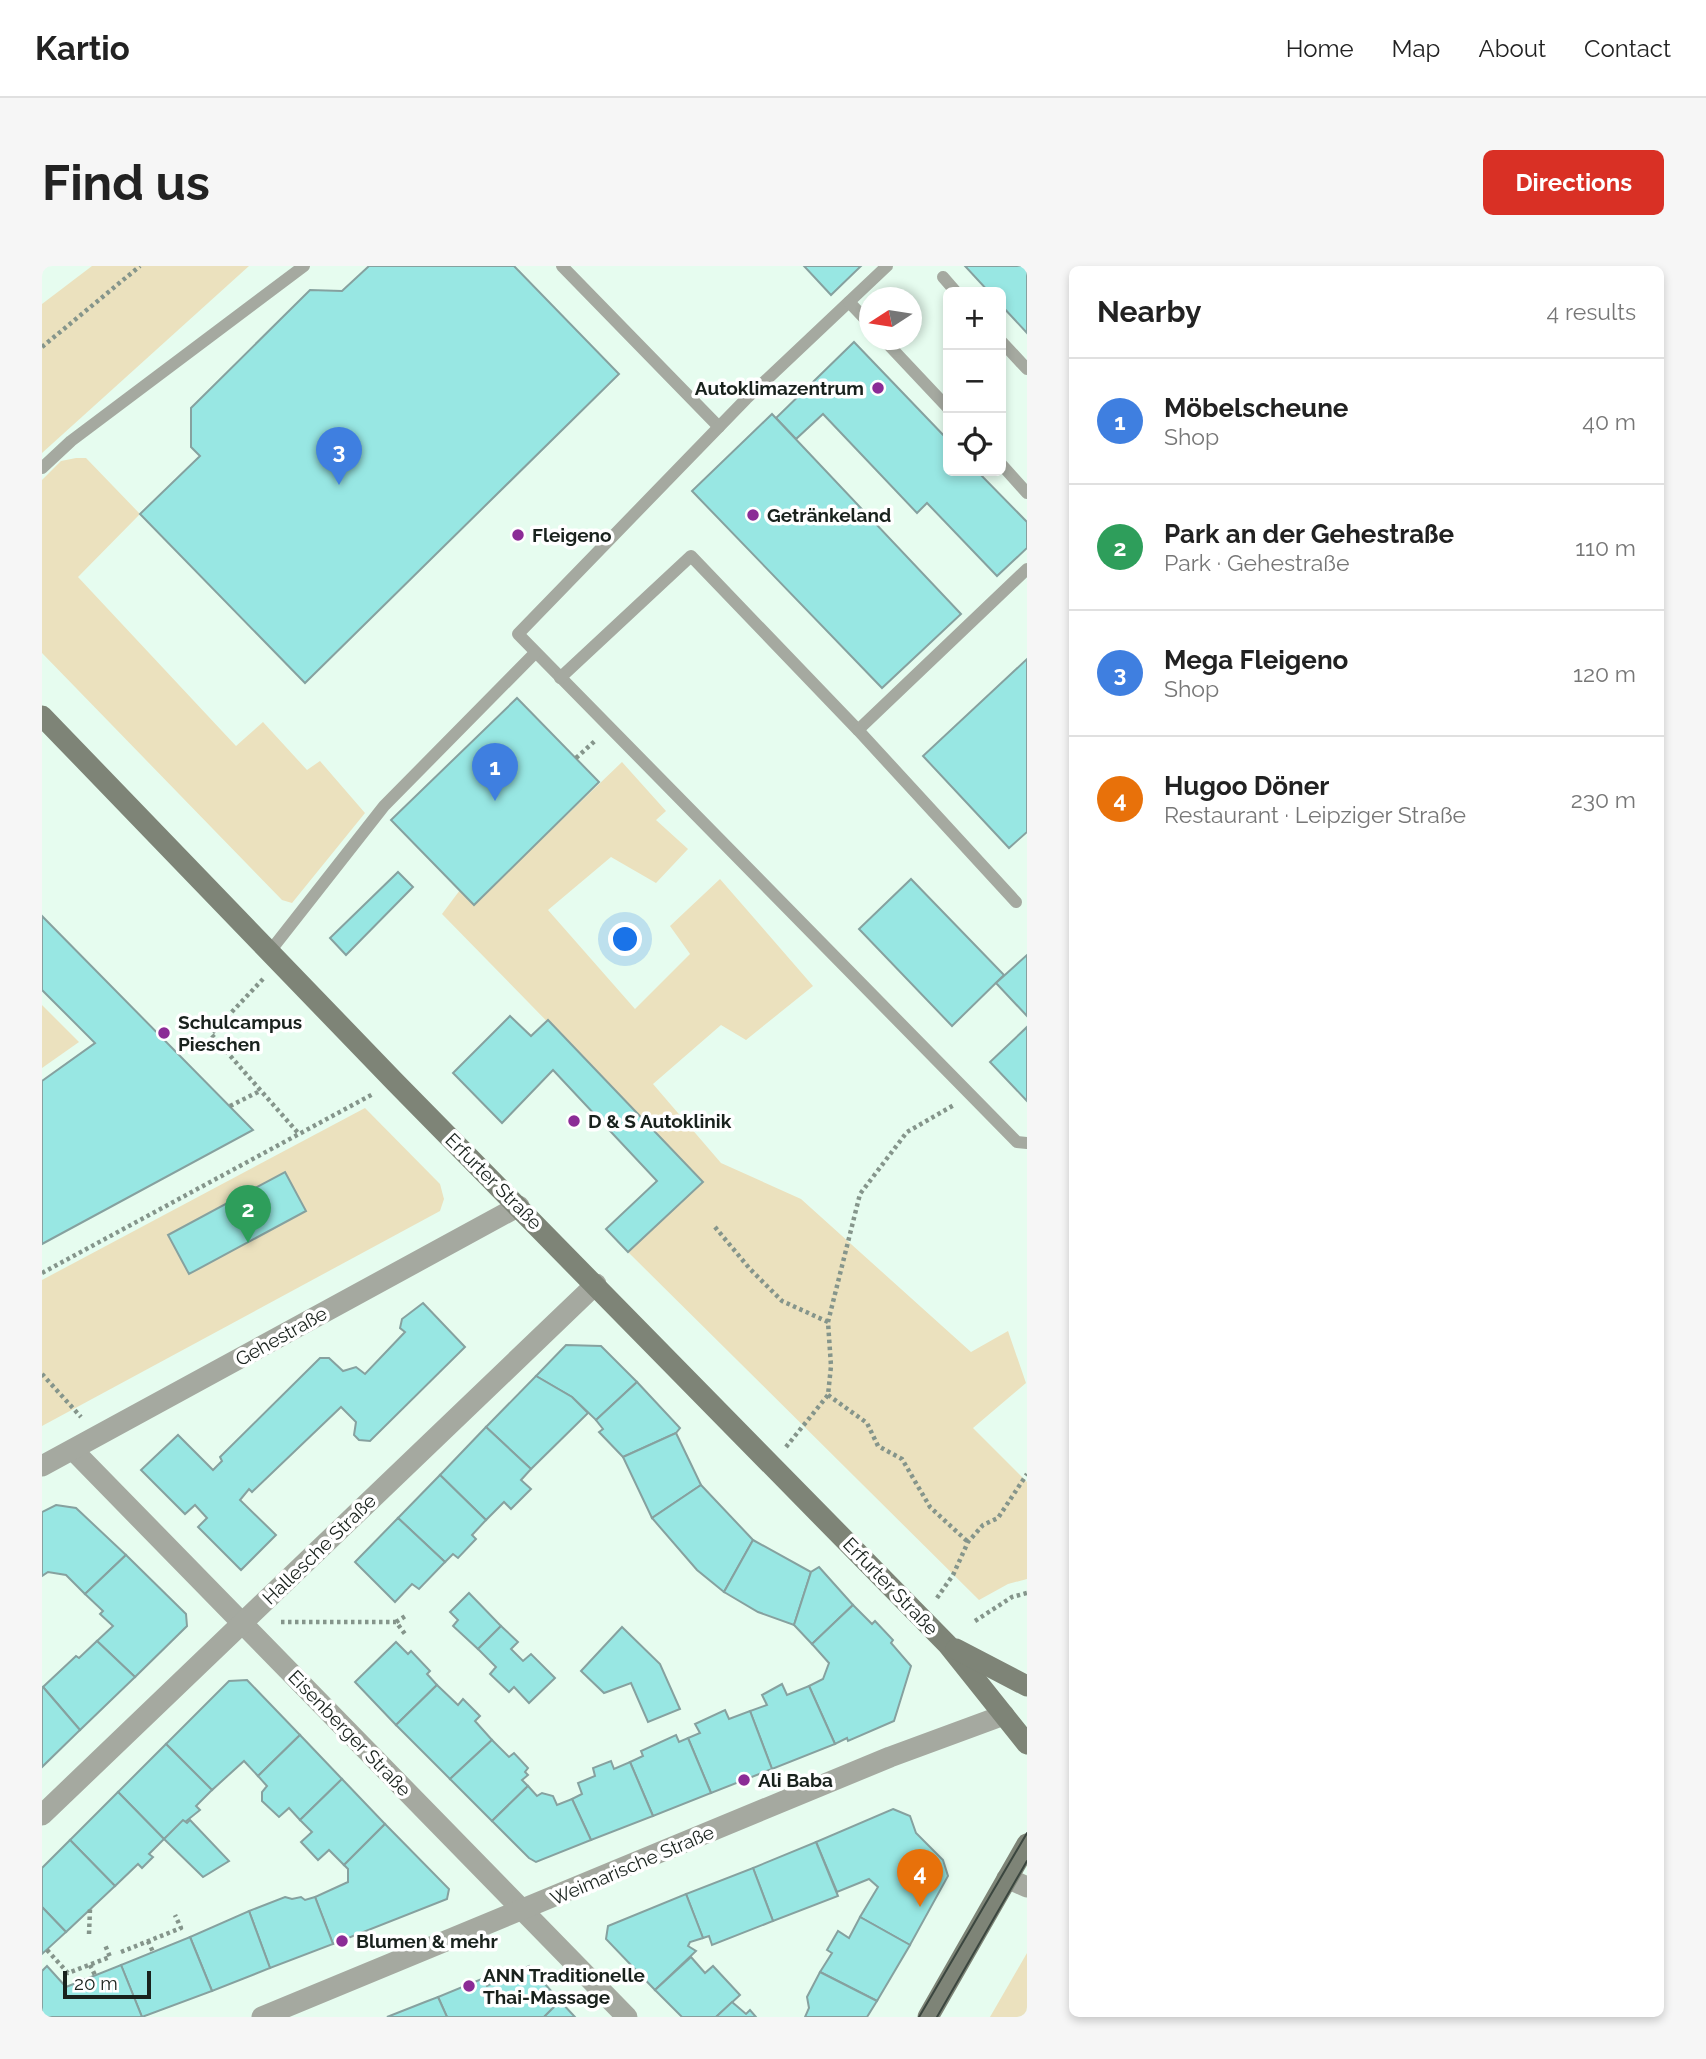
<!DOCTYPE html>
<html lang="en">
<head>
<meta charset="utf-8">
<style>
  body { margin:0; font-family:Raleway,sans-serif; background:#f6f6f6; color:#222 }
  .controls { position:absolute; right:21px; top:21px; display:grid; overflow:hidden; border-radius:10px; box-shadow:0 4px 10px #0003 }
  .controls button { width:63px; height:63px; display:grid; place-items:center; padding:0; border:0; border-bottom:2px solid #e0e0e0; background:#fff; color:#222; font:35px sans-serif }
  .compass { position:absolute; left:817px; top:21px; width:63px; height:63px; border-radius:50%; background:#fff; box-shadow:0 4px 10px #0003; rotate:258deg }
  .scale { position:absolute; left:21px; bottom:18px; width:88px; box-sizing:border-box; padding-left:7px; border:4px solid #19221d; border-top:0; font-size:19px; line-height:24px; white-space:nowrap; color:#19221d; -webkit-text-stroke:5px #fff; paint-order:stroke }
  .you { position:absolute; left:584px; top:674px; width:24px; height:24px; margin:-18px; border:5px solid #fff; border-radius:50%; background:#1a73e8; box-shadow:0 0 0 10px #1a73e833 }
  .badge { display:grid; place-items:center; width:46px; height:46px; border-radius:50%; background:#d93025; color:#fff; font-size:23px; font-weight:700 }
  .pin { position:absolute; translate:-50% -58px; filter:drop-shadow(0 2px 4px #0008) }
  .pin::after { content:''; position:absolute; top:37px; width:24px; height:21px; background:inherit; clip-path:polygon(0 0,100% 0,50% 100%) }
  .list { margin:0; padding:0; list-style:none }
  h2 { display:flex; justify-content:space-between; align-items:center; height:91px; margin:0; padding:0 28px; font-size:30px }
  h2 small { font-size:23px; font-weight:400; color:#767676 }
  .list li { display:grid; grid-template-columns:46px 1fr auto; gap:21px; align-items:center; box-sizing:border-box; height:126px; padding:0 28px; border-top:2px solid #e0e0e0 }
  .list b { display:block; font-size:26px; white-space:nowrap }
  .list p { margin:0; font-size:23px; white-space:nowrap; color:#767676 }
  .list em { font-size:23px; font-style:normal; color:#767676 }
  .icon { flex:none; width:38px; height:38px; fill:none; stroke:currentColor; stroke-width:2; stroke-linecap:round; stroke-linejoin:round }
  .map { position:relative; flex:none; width:985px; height:1751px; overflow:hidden; border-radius:10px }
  header { display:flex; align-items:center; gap:42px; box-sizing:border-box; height:98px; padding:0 35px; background:#fff; border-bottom:2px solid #e0e0e0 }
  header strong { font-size:33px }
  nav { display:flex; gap:38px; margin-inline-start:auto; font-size:24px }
  .intro { display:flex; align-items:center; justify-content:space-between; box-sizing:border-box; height:168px; padding:0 42px }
  h1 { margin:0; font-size:49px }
  .button { padding:18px 32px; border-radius:10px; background:#d93025; color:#fff; font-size:24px; font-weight:700 }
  main { display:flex; gap:42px; padding:0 42px }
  aside { flex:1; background:#fff; border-radius:10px; box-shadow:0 4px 10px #0003 }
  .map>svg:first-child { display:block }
  .green { fill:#ebe1be }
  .building { fill:#98e7e3; stroke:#86a19f; stroke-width:2 }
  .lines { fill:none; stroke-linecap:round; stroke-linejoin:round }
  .path { stroke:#85958b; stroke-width:4.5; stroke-dasharray:3.5 3.5; stroke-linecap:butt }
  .lane { stroke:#a5a9a0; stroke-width:12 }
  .street { stroke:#a5a9a0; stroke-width:21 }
  .secondary { stroke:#7e8477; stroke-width:21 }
  .tram { stroke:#3b463f; stroke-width:2 }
  .poi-dot { fill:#8b2c96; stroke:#fff; stroke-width:2.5 }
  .labels { text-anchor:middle; stroke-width:7; stroke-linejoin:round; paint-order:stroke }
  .poi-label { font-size:19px; font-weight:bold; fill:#19221d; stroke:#fff; text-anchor:start }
  .street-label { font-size:19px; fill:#19221d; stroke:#fff }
</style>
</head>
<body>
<header>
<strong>Kartio</strong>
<nav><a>Home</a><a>Map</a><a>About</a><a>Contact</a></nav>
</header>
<div class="intro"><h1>Find us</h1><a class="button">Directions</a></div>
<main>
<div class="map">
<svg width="985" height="1751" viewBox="0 0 985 1751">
  <rect width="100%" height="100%" fill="#e6fcef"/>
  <!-- green -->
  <g class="green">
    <path d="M50 0H207L0 187V38Z"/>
    <path d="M34 192H44L98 248 36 311 194 480 221 456 265 504 278 495 323 547 250 637 240 634 0 387V214L19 195Z"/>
    <path d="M580 496 624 545 614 554 646 583 614 617 569 591 506 644 593 743 648 688 628 660 678 613 771 720 704 774 679 759 611 818 679 897 759 933 929 1086 966 1065 984 1117 931 1162 985 1216V1313L966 1318 937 1334 586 986 661 915 400 648 418 624 432 638Z"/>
    <path d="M0 739 37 776 0 802Z"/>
    <path d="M323 842 398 918 402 933 398 945 0 1160V1014Z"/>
    <path d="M985 1687V1751H948Z"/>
  </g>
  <!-- building -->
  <g class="building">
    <path d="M327 0H472L577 108 263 417 98 248 158 190 149 181V142L268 24 300 25Z"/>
    <path d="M762 0H819L789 29Z"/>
    <path d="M923 0H985V67L959 39V26H947Z"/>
    <path d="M812 76 906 174V205H935L985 256V282L955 310 885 237 875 247 781 148 754 173 734 152Z"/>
    <path d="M730 148 919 348 840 422 650 225Z"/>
    <path d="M985 393V566L967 582 881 490Z"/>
    <path d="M475 432 557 516 432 639 349 554Z"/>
    <path d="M356 606 371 621 304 689 288 672Z"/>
    <path d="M869 613 962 709 910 760 817 663Z"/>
    <path d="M0 650 211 864 0 978V815L53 777 0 724Z"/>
    <path d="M985 689V750L954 717Z"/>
    <path d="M468 750 489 770 506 754 661 916 586 986 564 963 615 915 511 804 460 857 411 807Z"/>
    <path d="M985 761V835L948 796Z"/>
    <path d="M243 906 264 945 147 1008 126 969Z"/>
    <path d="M381 1037 423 1081 328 1175 317 1174 312 1169 314 1156 299 1141 210 1226 207 1223 198 1234 234 1269 199 1304 156 1261 165 1252 153 1239 143 1248 99 1204 136 1169 171 1204 180 1195 178 1191 278 1092H287L301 1105 314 1101 323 1108 363 1066 358 1062 360 1053Z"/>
    <path d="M524 1079 559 1080 595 1116 554 1154 530 1131 494 1110Z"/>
    <path d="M494 1110 530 1131 546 1147 489 1203 444 1161Z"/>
    <path d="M595 1116 638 1162 634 1167 581 1191 557 1166 561 1163 554 1154Z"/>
    <path d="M444 1161 489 1203 479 1214 489 1223 469 1243 462 1236 444 1254 398 1209Z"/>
    <path d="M634 1167 659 1219 610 1252 581 1191Z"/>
    <path d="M398 1209 444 1254 430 1269 434 1273 416 1292 411 1288 403 1296 356 1252Z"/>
    <path d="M659 1219 711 1274 682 1326 655 1304 610 1252Z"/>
    <path d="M14 1239 34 1242 84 1289 43 1328 24 1309 6 1306 0 1310V1246Z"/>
    <path d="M356 1252 403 1296 377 1323 370 1318 353 1336 313 1296Z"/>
    <path d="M711 1274 769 1306 752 1359 716 1346 682 1326Z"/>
    <path d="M84 1289 144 1348 145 1360 93 1411 55 1375 71 1360 58 1348 61 1345 43 1328Z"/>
    <path d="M777 1301 811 1339 770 1378 752 1359 769 1306Z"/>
    <path d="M427 1327 459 1360 436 1383 411 1360 416 1354 408 1346Z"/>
    <path d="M811 1339 830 1358 833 1355 851 1374 849 1377 869 1400 852 1455 806 1475 805 1472 793 1478 767 1420 781 1413 787 1397 770 1378Z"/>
    <path d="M459 1360 476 1376 469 1383 481 1395 489 1388 513 1412 487 1437 472 1421 467 1426 448 1408 454 1401 436 1383Z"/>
    <path d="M580 1361 618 1398 638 1443 606 1456 589 1417 562 1427 539 1405Z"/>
    <path d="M55 1375 93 1411 38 1464 1 1421 34 1390 37 1392Z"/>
    <path d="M354 1376 366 1388 369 1385 388 1405 385 1408 395 1419 354 1459 313 1416Z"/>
    <path d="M205 1414 258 1469 216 1510 202 1495 170 1524 124 1478 187 1415Z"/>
    <path d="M740 1418 745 1429 767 1420 793 1478 730 1503 708 1445 725 1439 720 1429Z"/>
    <path d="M395 1419 416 1439 421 1433 438 1450 433 1455 450 1474 408 1513 354 1459Z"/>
    <path d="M1 1421 38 1464 0 1501V1422Z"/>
    <path d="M683 1444 687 1453 708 1445 730 1503 669 1527 646 1472 658 1467 653 1458Z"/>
    <path d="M258 1469 300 1513 258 1554 247 1542 237 1551 220 1535V1526L225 1520 216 1510Z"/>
    <path d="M634 1469 637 1476 646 1472 669 1527 611 1550 588 1496 601 1490 599 1485Z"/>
    <path d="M450 1474 467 1491 472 1487 486 1502 483 1506 486 1509 480 1514 486 1520 450 1555 408 1513Z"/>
    <path d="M124 1478 170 1524 154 1540 158 1544 122 1573 76 1526Z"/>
    <path d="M569 1495 572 1503 588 1496 611 1550 549 1574 530 1533 540 1528 536 1517 553 1510 551 1502Z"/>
    <path d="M300 1513 343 1558 302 1599 287 1584 276 1594 259 1576 270 1566 258 1554Z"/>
    <path d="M486 1520 495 1530 500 1527 511 1530 515 1539 530 1533 549 1574 494 1596 487 1592 450 1555Z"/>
    <path d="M76 1526 122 1573 107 1588 111 1591 100 1602 96 1598 73 1620 28 1574Z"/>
    <path d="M851 1543 868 1550 874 1567 901 1594 906 1610 868 1679 818 1651 836 1621 827 1613 795 1626 774 1576Z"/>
    <path d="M141 1554 145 1557 148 1554 187 1595 161 1611 122 1573Z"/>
    <path d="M343 1558 407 1623 405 1633 291 1678 273 1631 306 1616V1603L302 1599Z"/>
    <path d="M28 1574 73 1620 24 1666 0 1641V1602Z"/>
    <path d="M774 1576 796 1630 731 1655 711 1602Z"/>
    <path d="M711 1602 731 1655 670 1679 667 1670 661 1672 644 1628Z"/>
    <path d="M644 1628 661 1672 648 1676 646 1680 654 1685 613 1724 564 1673 566 1660Z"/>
    <path d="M243 1631 250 1633 259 1631 263 1634 273 1631 291 1678 228 1702 207 1645Z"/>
    <path d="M0 1641 24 1666 0 1688Z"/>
    <path d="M207 1645 228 1702 170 1725 148 1671Z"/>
    <path d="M818 1651 868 1679 835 1735 778 1706 790 1687 785 1684 796 1665 807 1672Z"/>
    <path d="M148 1671 170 1725 100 1751 79 1699Z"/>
    <path d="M649 1691 663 1707 671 1700 698 1729 674 1751H640L613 1724Z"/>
    <path d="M79 1699 100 1751H0V1705L5 1700 24 1721Z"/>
    <path d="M487 1700 518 1735 502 1751H405L396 1731 442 1712 445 1720Z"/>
    <path d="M778 1706 835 1735 825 1751H763L767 1742 765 1731Z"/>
    <path d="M396 1731 405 1751H345L383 1736Z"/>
    <path d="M518 1735 533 1751H502Z"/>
    <path d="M690 1736 704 1748 708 1744 714 1751H674Z"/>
  </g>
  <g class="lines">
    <!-- path -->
    <g class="path">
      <path d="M0 81 98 0"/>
      <path d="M534 492 554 474"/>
      <path d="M221 713 169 768 257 868"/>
      <path d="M188 840 218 825"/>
      <path d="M673 961 708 1003 740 1035 786 1056"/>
      <path d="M0 1007 331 828"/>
      <path d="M0 1108 39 1151"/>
      <path d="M786 1129 825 1157 836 1180 860 1193 888 1241 926 1276"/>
      <path d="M744 1181 786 1129 789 1100 786 1056 818 928 865 866 912 839"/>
      <path d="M895 1332 911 1309 926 1276 941 1259 956 1252 985 1208"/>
      <path d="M933 1355 970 1331 985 1327"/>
      <path d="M239 1356H354L363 1368"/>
      <path d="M354 1356 365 1349"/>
      <path d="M47 1668 48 1643"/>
      <path d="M106 1675 111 1686"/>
      <path d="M5 1684 26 1707 68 1691 63 1679"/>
      <path d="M79 1686 139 1662 133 1649"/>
      <path d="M48 1699 53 1709"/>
    </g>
    <!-- lane -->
    <g class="lane">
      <path d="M520 0 677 161"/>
      <path d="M845 0 704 133 476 368 975 876 985 877"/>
      <path d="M901 11 914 26"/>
      <path d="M807 36 828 58"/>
      <path d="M842 74 906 142"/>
      <path d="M959 75 985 103"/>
      <path d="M959 198 985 227"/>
      <path d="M0 202 29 175 262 0"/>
      <path d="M518 412 649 290 816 464 985 303"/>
      <path d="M816 464 974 636"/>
      <path d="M229 684 342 540 493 387"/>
    </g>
    <!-- street -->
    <g class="street">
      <path d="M31 1184 585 1751"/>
      <path d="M0 1200 477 940"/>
      <path d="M0 1549 554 1018"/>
      <path d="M965 1612 985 1621"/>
      <path d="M220 1751 848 1491 962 1449"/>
    </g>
    <!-- secondary -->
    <g class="secondary">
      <path d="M0 450 353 816 906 1379 985 1478"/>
      <path d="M914 1383 985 1420"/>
      <path d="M886 1751 985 1578"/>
    </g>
    <!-- tram -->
    <g class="tram">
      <path d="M877 1751 985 1567"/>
      <path d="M895 1751 985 1595"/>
    </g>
  </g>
  <!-- markers -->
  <g class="poi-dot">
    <circle cx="836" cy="122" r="7"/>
    <circle cx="711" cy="249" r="7"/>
    <circle cx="476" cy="269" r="7"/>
    <circle cx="122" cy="767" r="7"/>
    <circle cx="532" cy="855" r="7"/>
    <circle cx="702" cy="1514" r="7"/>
    <circle cx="300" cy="1675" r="7"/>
    <circle cx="427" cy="1720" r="7"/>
  </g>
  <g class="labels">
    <!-- poi labels -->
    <g class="poi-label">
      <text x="822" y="129" text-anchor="end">Autoklimazentrum</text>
      <text x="725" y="256">Getränkeland</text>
      <text x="490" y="276">Fleigeno</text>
      <text x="136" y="763">Schulcampus<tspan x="136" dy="22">Pieschen</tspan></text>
      <text x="546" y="862">D &amp; S Autoklinik</text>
      <text x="716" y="1521">Ali Baba</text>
      <text x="314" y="1682">Blumen &amp; mehr</text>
      <text x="441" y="1716">ANN Traditionelle<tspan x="441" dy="22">Thai-Massage</tspan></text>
    </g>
    <!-- street labels -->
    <g class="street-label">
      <text transform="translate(452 915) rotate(45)" y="7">Erfurter Straße</text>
      <text transform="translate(239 1070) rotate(-29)" y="7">Gehestraße</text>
      <text transform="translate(277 1283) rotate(-44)" y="7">Hallesche Straße</text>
      <text transform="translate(849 1320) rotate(46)" y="7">Erfurter Straße</text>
      <text transform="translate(308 1467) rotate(46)" y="7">Eisenberger Straße</text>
      <text transform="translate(590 1599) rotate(-23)" y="7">Weimarische Straße</text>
    </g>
  </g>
</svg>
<div class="controls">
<button>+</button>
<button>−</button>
<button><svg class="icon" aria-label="locate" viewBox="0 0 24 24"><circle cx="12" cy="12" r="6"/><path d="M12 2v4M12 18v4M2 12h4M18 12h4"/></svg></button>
</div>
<svg class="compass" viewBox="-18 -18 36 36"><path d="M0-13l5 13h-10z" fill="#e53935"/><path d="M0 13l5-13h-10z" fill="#767676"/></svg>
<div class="scale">20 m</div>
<div class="you"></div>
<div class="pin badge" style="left:453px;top:535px;background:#3f7fe0">1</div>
<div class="pin badge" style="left:206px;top:977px;background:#2e9e5b">2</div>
<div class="pin badge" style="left:297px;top:219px;background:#3f7fe0">3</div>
<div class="pin badge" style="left:878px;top:1641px;background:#e8710a">4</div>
</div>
<aside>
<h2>Nearby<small>4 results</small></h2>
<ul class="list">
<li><span class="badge" style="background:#3f7fe0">1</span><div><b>Möbelscheune</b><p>Shop</p></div><em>40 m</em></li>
<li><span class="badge" style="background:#2e9e5b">2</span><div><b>Park an der Gehestraße</b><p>Park · Gehestraße</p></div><em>110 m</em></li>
<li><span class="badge" style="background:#3f7fe0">3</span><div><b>Mega Fleigeno</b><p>Shop</p></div><em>120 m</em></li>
<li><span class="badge" style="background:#e8710a">4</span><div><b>Hugoo Döner</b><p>Restaurant · Leipziger Straße</p></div><em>230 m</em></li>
</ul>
</aside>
</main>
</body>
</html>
